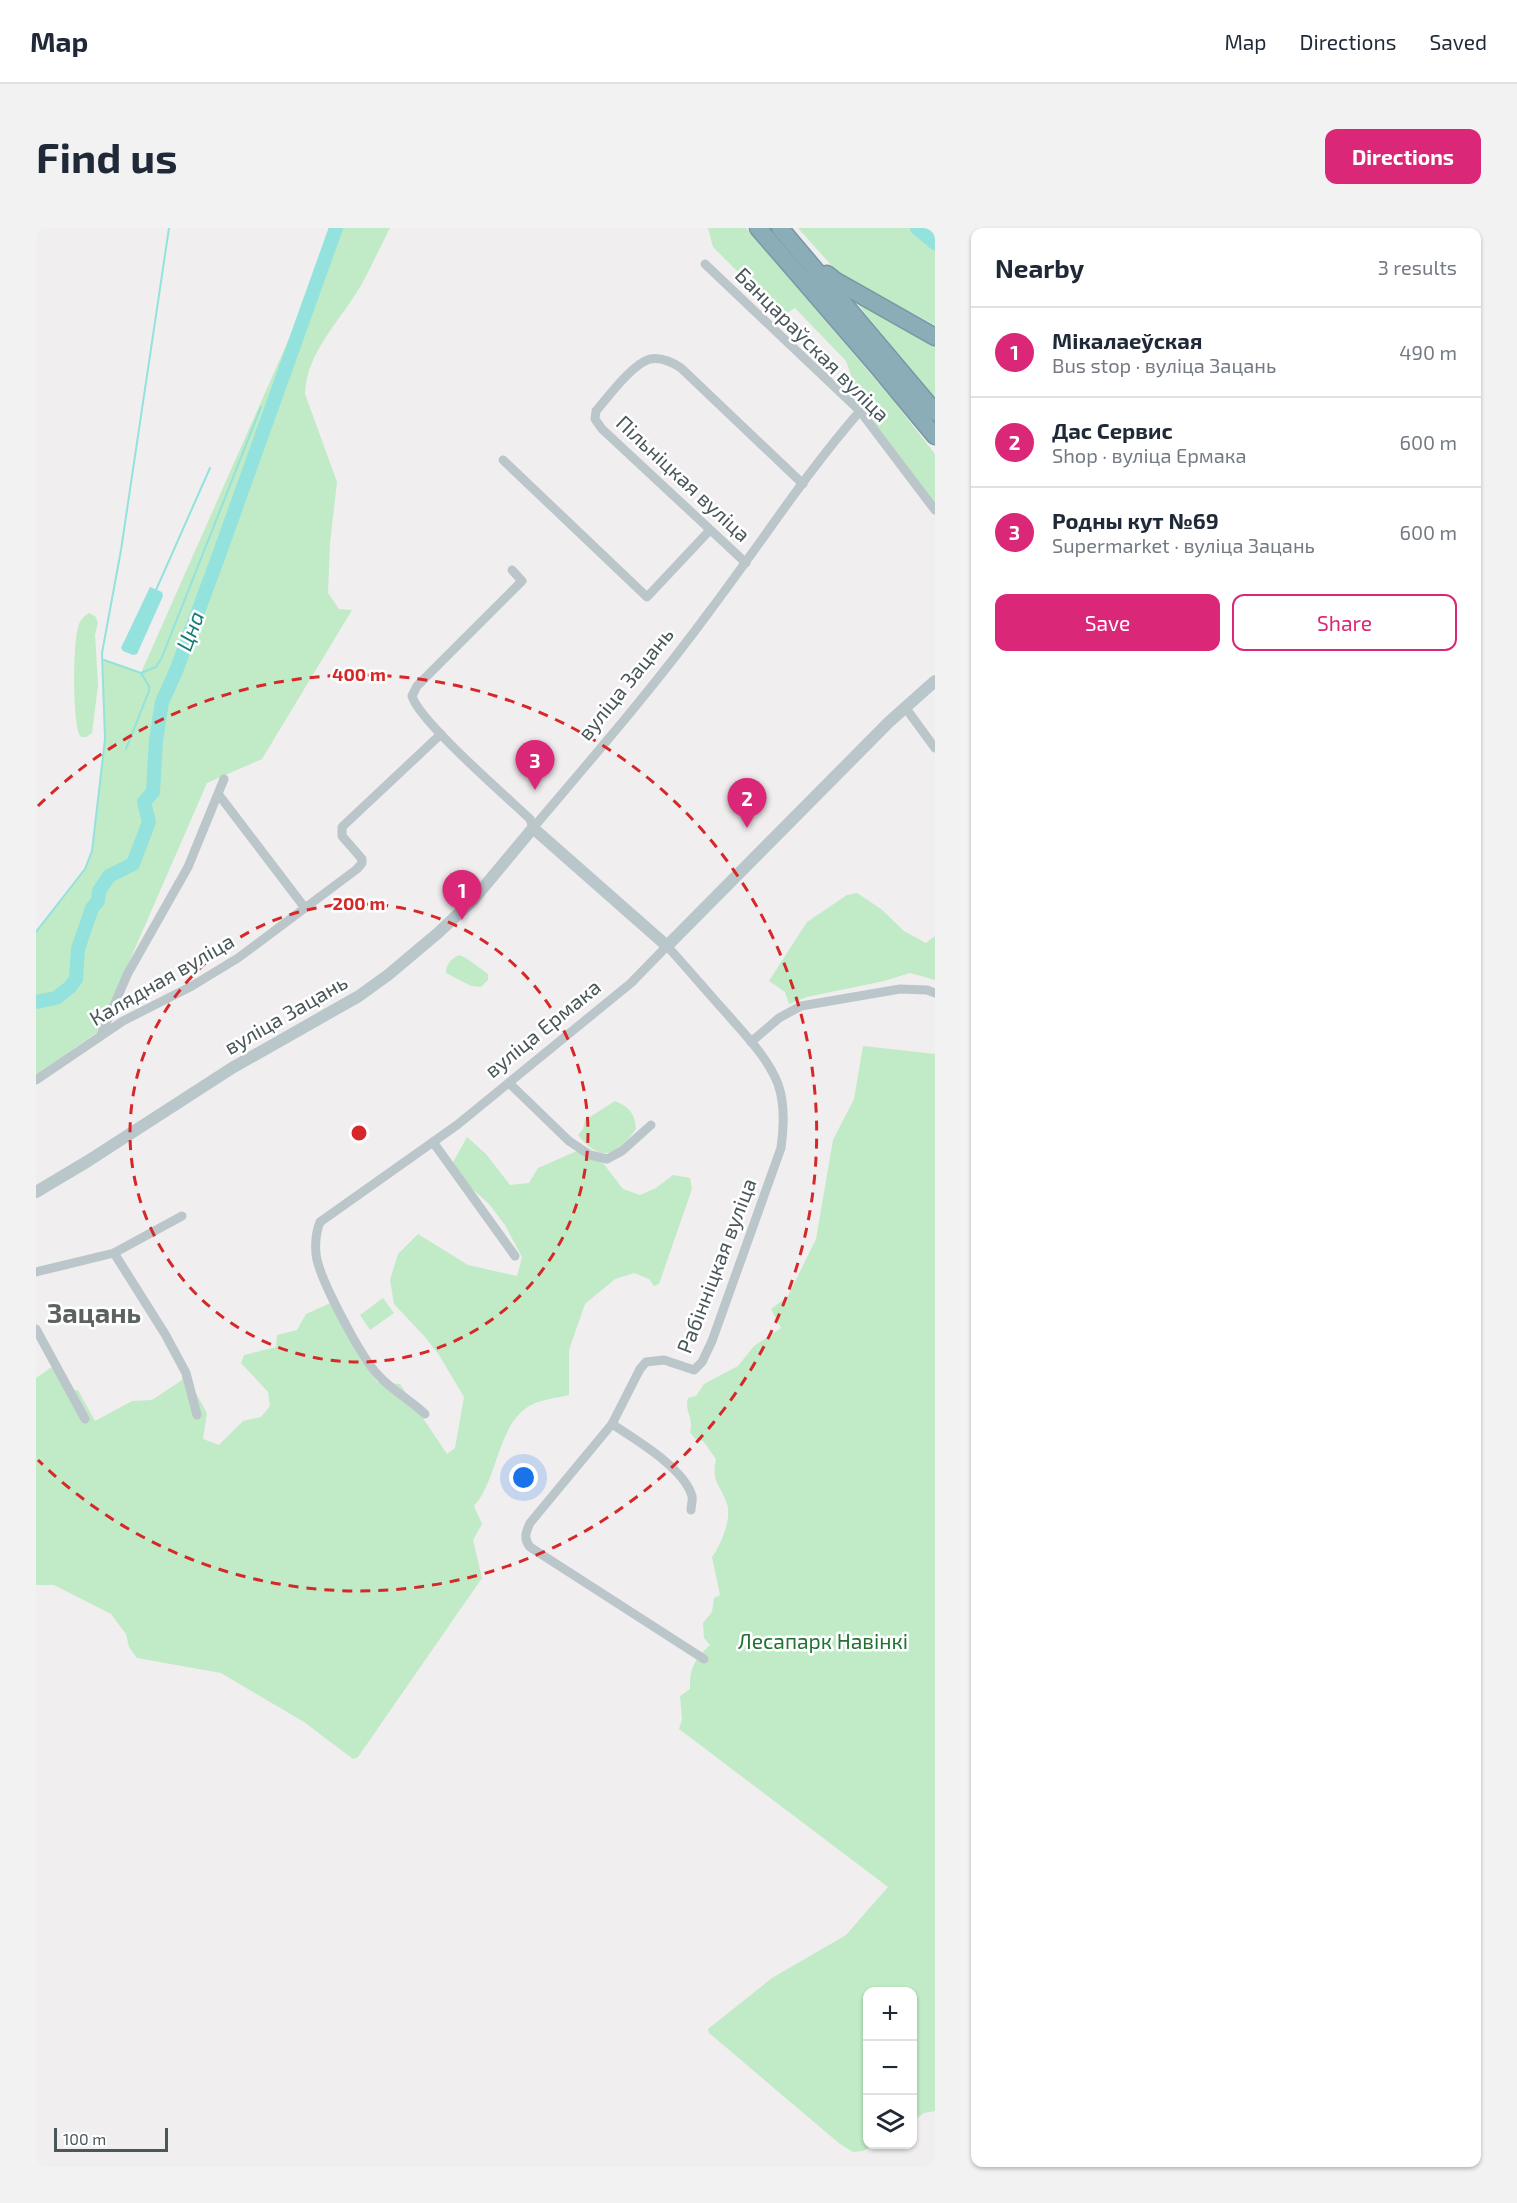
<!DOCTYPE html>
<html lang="en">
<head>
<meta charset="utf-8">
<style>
  body { margin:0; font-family:"Exo 2",sans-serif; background:#f2f2f3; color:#1f2937 }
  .controls { position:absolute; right:18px; bottom:18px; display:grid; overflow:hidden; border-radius:12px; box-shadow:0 2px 4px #0004 }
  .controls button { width:54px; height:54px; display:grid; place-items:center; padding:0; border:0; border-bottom:2px solid #e0e1e3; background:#fff; color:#1f2937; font:30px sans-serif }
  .scale { position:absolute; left:18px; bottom:15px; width:114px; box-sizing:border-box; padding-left:6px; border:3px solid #49565a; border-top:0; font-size:16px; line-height:21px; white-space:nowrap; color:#49565a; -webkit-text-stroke:4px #fff; paint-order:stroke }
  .you { position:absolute; left:488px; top:1250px; width:21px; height:21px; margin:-15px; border:4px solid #fff; border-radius:50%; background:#1a73e8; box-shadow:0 0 0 9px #1a73e833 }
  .badge { display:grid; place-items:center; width:39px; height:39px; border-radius:50%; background:#db2777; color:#fff; font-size:20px; font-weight:700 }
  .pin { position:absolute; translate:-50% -50px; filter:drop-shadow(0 2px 3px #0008) }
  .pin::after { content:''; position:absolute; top:32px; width:21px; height:18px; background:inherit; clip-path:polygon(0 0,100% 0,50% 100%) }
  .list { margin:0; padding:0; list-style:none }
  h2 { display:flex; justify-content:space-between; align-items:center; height:78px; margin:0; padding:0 24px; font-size:26px }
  h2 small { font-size:20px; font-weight:400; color:#747a83 }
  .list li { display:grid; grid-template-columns:39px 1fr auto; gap:18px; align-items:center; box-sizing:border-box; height:90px; padding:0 24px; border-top:2px solid #e0e1e3 }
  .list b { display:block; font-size:22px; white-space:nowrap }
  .list p { margin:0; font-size:20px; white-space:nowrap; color:#747a83 }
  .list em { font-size:20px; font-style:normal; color:#747a83 }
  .actions { display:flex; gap:12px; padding:18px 24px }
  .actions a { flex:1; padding:14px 0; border:2px solid #db2777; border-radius:12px; text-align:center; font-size:21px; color:#db2777 }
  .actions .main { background:#db2777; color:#fff }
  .icon { flex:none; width:33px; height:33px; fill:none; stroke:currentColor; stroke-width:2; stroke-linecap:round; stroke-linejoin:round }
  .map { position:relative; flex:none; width:899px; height:1939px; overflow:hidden; border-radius:12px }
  header { display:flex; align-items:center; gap:36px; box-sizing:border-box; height:84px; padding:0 30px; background:#fff; border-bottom:2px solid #e0e1e3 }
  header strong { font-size:28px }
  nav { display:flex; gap:33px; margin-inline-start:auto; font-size:21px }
  .intro { display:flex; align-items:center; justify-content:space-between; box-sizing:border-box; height:144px; padding:0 36px }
  h1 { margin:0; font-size:42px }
  .button { padding:15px 27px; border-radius:12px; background:#db2777; color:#fff; font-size:21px; font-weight:700 }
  main { display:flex; gap:36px; padding:0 36px }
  aside { flex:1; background:#fff; border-radius:12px; box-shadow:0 2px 4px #0004 }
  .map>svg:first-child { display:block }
  .green { fill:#c1eac6 }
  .water { fill:#93e2dd }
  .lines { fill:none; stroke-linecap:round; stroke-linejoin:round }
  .stream { stroke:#93e2dd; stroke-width:2 }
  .river { stroke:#93e2dd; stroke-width:14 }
  .highway-casing { stroke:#7798a3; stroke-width:19 }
  .street { stroke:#bbc6ca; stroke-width:9 }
  .secondary { stroke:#b9c7cb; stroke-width:12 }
  .highway { stroke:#8badb8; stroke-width:16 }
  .ring { fill:none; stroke:#d62828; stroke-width:3; stroke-dasharray:10 8 }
  .labels { text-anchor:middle; stroke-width:5; stroke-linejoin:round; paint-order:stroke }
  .street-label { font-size:21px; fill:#49565a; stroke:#fff }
  .park-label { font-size:21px; fill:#217334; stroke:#fff }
  .water-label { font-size:22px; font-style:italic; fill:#1a7e77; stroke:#fff }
  .district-label { font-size:27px; font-weight:bold; fill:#5c6162; stroke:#fff }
  .centre { fill:#d62828; stroke:#fff; stroke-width:3 }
  .ring-label { font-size:18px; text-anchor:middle; font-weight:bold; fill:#d62828; stroke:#fff; stroke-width:5; stroke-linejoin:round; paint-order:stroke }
</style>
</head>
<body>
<header>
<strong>Map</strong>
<nav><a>Map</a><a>Directions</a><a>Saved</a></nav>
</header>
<div class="intro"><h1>Find us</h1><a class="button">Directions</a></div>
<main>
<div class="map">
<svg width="899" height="1939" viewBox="0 0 899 1939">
  <rect width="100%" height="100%" fill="#f1eeef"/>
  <!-- green -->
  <g class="green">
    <path d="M299 0H354C344 19 335 40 324 59 304 93 270 125 269 166L301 254 294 315 292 365 303 381 316 382 226 531 171 555 63 803 0 847V704L49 641 56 623 69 511 67 432 105 445 271 70Z"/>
    <path d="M672 0H710L856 171 899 226V276L826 179 810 133 759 80 746 88 677 19Z"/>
    <path d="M762 0H874L899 21V97L816 53 795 37Z"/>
    <path d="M819 73 899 115V172Z"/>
    <path d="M53 385 59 388 62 394 59 407 62 457 56 505 50 509H45C36 499 37 415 42 400 43 393 47 389 53 385Z"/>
    <path d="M821 665 845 681 868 703 890 715 899 708V752L874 745 848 753 771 769 753 776 749 764 733 753 771 694 811 667Z"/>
    <path d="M423 727 430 730 452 746V752L445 759 435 758 410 745C410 736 415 731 423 727Z"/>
    <path d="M827 818 899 826V1883L888 1885 877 1893 876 1764H832V1916L838 1917 827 1923 817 1924 804 1916 673 1805 672 1801 736 1750 810 1707 852 1659 643 1501 646 1491 644 1468 654 1461C653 1440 659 1431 674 1417L668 1410 667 1395 676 1384 678 1370 684 1367 676 1329C685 1317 696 1290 691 1276 684 1255 675 1255 680 1231L667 1213 659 1211 654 1204C658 1189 648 1183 652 1170L660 1168 668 1156 702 1138 718 1118 745 1100 735 1081 752 1068 780 1011 797 912 818 871Z"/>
    <path d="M579 873C593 879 599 885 600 901 581 927 565 936 542 907L547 901 549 892Z"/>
    <path d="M431 909 450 926 474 957 493 955 502 940 541 923 567 935 587 961 604 967 620 960 637 947 654 950 656 961 623 1056 618 1058 613 1051 598 1045 579 1051 549 1076 533 1122V1167C522 1170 508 1171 497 1176 461 1193 463 1250 438 1278L446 1296 437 1312 446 1350 322 1529 317 1531 268 1494 185 1445 101 1430 93 1419 90 1406 75 1386 18 1357H0V1150L20 1136 33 1162H42L59 1193 96 1173 116 1172 146 1152V1140L171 1185 167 1211 183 1217 207 1193 225 1189 234 1178 232 1164 205 1135 208 1127 240 1119 241 1107 261 1102 270 1086 301 1072 324 1130 341 1154 364 1156 411 1226 419 1220 428 1169 403 1127 389 1109 358 1076 354 1052 362 1026 382 1006 432 1037 481 1048 486 1029 469 997 453 976 432 957 416 936Z"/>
    <path d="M347 1070 358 1085 334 1102 324 1087Z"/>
  </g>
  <!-- water -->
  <path class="water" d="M114 359 126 364 127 368 101 426 97 427 87 423 85 420Z"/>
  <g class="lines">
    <!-- stream -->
    <g class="stream">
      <path d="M120 362 174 240"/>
      <path d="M68 432 105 445 120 439 126 429 225 179"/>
      <path d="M90 521 113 463V458L105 445"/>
      <path d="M0 704 49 641 56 623 69 511 66 425 85 322 133 0"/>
    </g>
    <!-- river -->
    <g class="river">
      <path d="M881 0 899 15"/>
      <path d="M0 774 20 770 34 759 40 751 42 721 56 680 62 673 63 663 73 648 97 636 113 594 108 574 117 564 120 512 126 474 140 443 179 338 300 0"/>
    </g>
    <defs>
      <g id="highway">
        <path d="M722 0 842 139 899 208"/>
        <path d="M744 0 899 184"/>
        <path d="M791 46 800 53 899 109"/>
      </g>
    </defs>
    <!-- highway casing -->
    <use href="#highway" class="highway-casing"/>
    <!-- street -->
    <g class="street">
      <path d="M669 36 824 183 899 282"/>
      <path d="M467 232 611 369 674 302"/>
      <path d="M710 335 566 201 559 191 560 183C572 169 596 136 614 131 625 129 636 134 645 140L767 256"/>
      <path d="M476 342 486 353 381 458 376 468C383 493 471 569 494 591L497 600"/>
      <path d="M869 479 899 520"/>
      <path d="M183 567 269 680"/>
      <path d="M497 600C557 529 618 459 673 384 723 318 769 246 824 183"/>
      <path d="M65 807 92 745 152 639 188 551"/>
      <path d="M715 814 743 790 765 778 864 761 891 762 899 765"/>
      <path d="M0 852 87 793 156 758 202 730 321 641 326 635V631L306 608V599L405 506"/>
      <path d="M473 855 533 913 554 927 571 931 586 923 615 897"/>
      <path d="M397 914 479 1028"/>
      <path d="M78 1025 129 1106 150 1145 161 1187"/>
      <path d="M0 1044 78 1025 146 988"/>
      <path d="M0 1101 49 1191"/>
      <path d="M389 1186C374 1172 357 1163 343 1148 326 1131 282 1049 280 1026 279 1015 280 1004 284 994L421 897 595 755 631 718C652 741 672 765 693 788 710 808 732 830 742 856 749 876 748 899 745 920L676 1113 666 1134 658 1142 628 1132 610 1134 604 1141 576 1196 494 1295C490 1304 487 1310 494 1319L668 1431"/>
      <path d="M576 1196C600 1212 648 1240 656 1268 657 1272 655 1278 655 1282"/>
    </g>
    <!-- secondary -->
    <path class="secondary" d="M0 964 52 933 196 840 323 768 352 747 402 705 437 672 497 600 631 718 853 494 899 453"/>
    <!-- highway -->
    <use href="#highway" class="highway"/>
  </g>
  <!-- distance rings -->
  <g class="ring">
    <circle cx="323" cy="905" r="229"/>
    <path d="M2 578A458 458 0 1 1 2 1232"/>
  </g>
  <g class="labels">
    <!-- street labels -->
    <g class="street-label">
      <text transform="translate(776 117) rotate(45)" y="7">Банцараўская вуліца</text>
      <text transform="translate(647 251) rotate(43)" y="7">Пільніцкая вуліца</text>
      <text transform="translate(590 456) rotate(-51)" y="7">вуліца Зацань</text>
      <text transform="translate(126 752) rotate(-30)" y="7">Калядная вуліца</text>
      <text transform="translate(250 787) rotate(-30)" y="7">вуліца Зацань</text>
      <text transform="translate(507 801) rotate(-39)" y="7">вуліца Ермака</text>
      <text transform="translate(681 1038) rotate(-69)" y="7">Рабінніцкая вуліца</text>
    </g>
    <!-- park labels -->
    <g class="park-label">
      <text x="787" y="1421">Лесапарк Навінкі</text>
    </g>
    <!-- water labels -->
    <g class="water-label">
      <text transform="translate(154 403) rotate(-69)" y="8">Цна</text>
    </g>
    <!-- district labels -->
    <g class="district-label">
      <text x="58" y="1095">Зацань</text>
    </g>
  </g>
  <circle cx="323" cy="905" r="9" class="centre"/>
  <g class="ring-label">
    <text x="323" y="453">400 m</text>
    <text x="323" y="682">200 m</text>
  </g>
</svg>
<div class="controls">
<button>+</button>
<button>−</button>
<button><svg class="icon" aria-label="layers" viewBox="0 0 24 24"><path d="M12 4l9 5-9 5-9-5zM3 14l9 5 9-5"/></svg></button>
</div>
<div class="scale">100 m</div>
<div class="you"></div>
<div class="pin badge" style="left:426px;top:692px">1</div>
<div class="pin badge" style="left:711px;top:600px">2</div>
<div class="pin badge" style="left:499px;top:562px">3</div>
</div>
<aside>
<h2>Nearby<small>3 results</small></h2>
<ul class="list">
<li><span class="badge">1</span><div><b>Мікалаеўская</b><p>Bus stop · вуліца Зацань</p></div><em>490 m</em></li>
<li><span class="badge">2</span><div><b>Дас Сервис</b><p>Shop · вуліца Ермака</p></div><em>600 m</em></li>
<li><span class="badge">3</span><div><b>Родны кут №69</b><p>Supermarket · вуліца Зацань</p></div><em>600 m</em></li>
</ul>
<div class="actions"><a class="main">Save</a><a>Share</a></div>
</aside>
</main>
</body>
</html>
